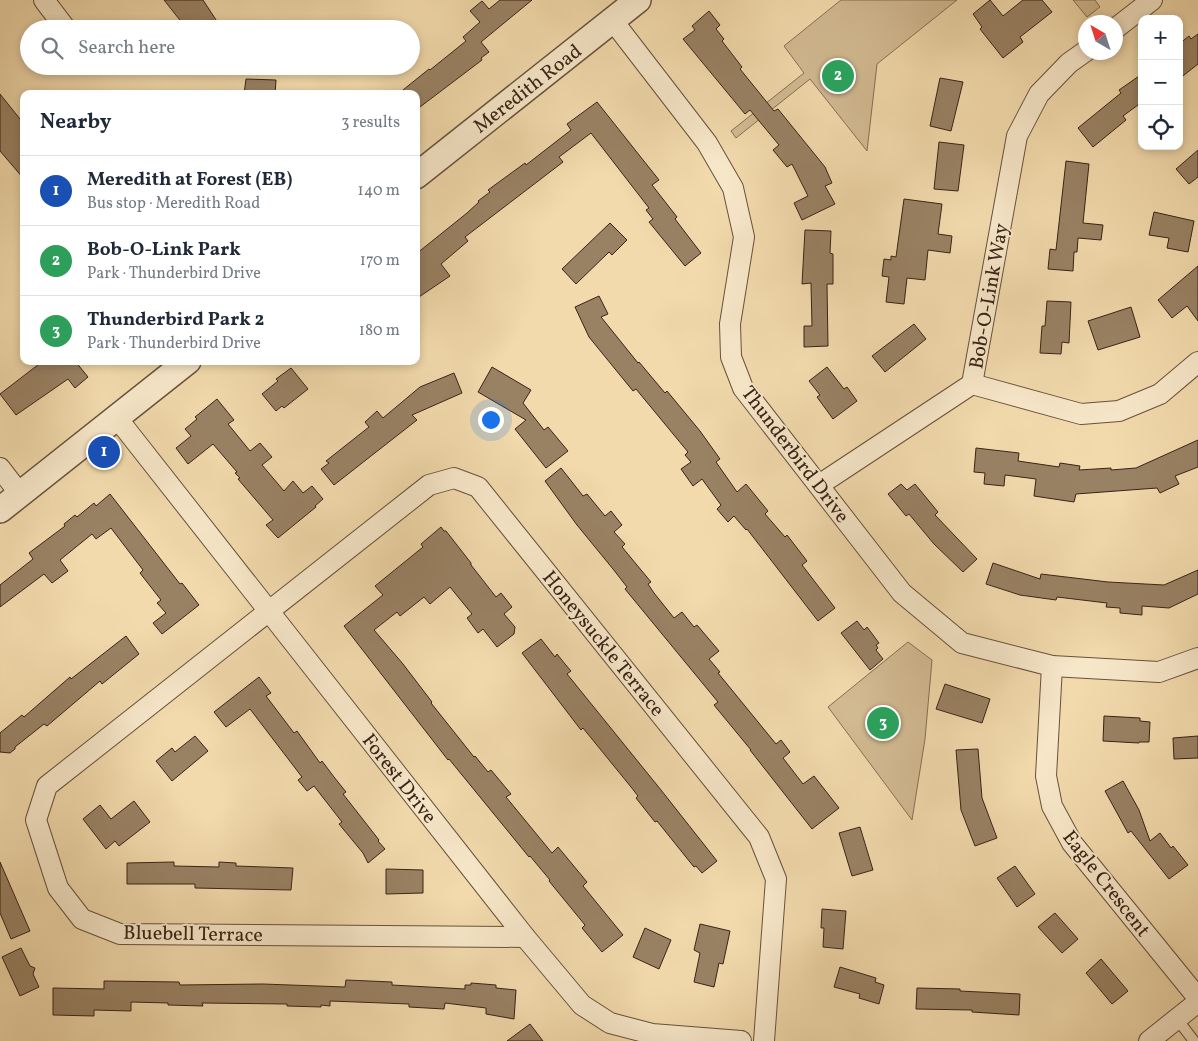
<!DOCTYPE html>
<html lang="en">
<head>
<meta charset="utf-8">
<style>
  body { margin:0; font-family:Vollkorn,serif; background:#f2f2f3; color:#1f2937 }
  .controls { position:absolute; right:15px; top:15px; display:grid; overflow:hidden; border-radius:10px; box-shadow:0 2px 8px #0003 }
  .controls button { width:45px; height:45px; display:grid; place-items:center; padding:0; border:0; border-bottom:1px solid #e0e1e3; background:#fff; color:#1f2937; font:25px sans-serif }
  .compass { position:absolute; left:1078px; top:15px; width:45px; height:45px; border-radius:50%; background:#fff; box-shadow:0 2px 8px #0003; rotate:321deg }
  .you { position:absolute; left:490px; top:419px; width:18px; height:18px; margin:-12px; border:4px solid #fff; border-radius:50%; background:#1a73e8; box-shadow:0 0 0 8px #1a73e833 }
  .badge { display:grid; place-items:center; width:32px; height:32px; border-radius:50%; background:#8f2418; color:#fff; font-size:16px; font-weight:700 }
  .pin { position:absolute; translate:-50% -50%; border:2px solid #fff; box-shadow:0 1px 5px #0006 }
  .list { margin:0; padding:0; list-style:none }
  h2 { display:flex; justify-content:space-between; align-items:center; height:65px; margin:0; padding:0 20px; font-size:21px }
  h2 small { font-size:16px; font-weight:400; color:#747a83 }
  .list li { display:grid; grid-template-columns:32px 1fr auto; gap:15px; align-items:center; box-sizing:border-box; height:70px; padding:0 20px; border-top:1px solid #e0e1e3 }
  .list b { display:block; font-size:19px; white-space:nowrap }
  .list p { margin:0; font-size:16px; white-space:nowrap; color:#747a83 }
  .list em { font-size:16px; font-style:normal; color:#747a83 }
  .icon { flex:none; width:28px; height:28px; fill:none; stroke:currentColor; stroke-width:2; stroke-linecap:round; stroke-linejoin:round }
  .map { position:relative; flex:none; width:1198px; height:1041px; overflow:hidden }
  .search { position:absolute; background:#fff; box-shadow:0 2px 8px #0003; left:20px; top:20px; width:400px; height:55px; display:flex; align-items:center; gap:12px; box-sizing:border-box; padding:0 18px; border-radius:28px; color:#747a83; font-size:19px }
  .panel { position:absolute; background:#fff; box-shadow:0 2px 8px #0003; left:20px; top:90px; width:400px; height:275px; border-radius:10px }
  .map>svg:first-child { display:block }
  .green { fill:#d3bb93; stroke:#866f55 }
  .building { fill:#998264; stroke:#392317 }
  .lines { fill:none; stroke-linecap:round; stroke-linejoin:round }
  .service-casing { stroke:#67513c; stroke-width:12 }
  .minor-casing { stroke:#67513c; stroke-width:22 }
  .tertiary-casing { stroke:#67513c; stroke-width:28 }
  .service { stroke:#f7e7c9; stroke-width:10 }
  .minor { stroke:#f7e7c9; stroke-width:20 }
  .tertiary { stroke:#f7e7c9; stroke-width:25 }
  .labels { text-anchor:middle; stroke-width:4; stroke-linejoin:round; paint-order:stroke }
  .street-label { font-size:20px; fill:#392317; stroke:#f7e7c9 }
</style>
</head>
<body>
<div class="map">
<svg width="1198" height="1041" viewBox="0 0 1198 1041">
  <rect width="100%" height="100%" fill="#f2daac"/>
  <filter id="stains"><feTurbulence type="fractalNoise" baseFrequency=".004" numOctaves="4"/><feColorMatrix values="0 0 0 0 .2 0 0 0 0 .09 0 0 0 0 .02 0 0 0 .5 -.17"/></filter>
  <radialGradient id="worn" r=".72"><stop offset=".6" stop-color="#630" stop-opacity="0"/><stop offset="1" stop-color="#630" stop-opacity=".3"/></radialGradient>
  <!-- green -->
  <g class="green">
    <path d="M841 0H957L877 64 867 151 810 79 736 138 731 131 804 73 784 46Z"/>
    <path d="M1073 0H1095L1100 7 1087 17Z"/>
    <path d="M908 642 932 660 925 739 912 820 828 707Z"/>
  </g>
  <!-- building -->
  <g class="building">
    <path d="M164 0H203L222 29H187Z"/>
    <path d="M500 0H532L481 42 489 52 481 58 482 60 416 110V94H398L429 69 430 70 466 41 463 37 480 22 470 11 482 1 489 9Z"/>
    <path d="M990 0 1003 16 1023 0H1042L1052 12 1020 37 1023 42 1003 58 980 29 982 27 973 14Z"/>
    <path d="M709 11 720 25 716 29 724 39 722 41 742 67 740 69 774 111 778 109 825 167 832 183 825 186 835 204 802 220 794 203 808 196 792 164 787 167 773 150 779 145 750 110 745 114 683 39 695 30 692 26Z"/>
    <path d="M1198 34V64L1179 79V44L1189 36 1191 39Z"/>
    <path d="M1142 74V102L1123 116 1126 120 1093 147 1078 128 1121 93 1119 90Z"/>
    <path d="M940 78 963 82 951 131 930 126Z"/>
    <path d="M246 79 276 80 275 94H244Z"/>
    <path d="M0 94 24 124V179L0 151Z"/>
    <path d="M597 102 659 180 652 185 677 217 675 219 701 253 685 266 649 222 653 219 646 210 649 208 591 133 559 157 563 162 465 237 468 241 441 264 450 276 416 299V254L467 213 479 202 478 201 490 192 488 190 525 163 526 165 571 130 567 124Z"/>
    <path d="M939 142 964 145 958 191 934 189Z"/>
    <path d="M1198 150V177L1189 184 1176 169Z"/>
    <path d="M1066 161 1089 164 1083 223 1103 225 1101 240 1078 238 1077 252H1074L1073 271 1048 269 1050 249 1056 250Z"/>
    <path d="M904 199 942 204 938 234 952 236 950 253 928 250 925 280 907 278 904 304 886 302 889 277 882 276 884 259 891 260V256L896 257Z"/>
    <path d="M1154 212 1194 221 1188 252 1167 248 1169 238 1149 235Z"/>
    <path d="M610 223 627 240 612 255 609 252 576 284 562 269Z"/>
    <path d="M805 230 831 231 830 253 833 254V284H827L828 346 804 347V326H812L811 283 802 284Z"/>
    <path d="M1198 266V321L1187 306 1172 318 1158 300Z"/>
    <path d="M599 296 608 314 601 317 638 363 639 362 665 393 667 391 700 431 720 459 716 462 737 492 746 484 768 511 765 514 785 537 787 535 807 561 802 565 835 608 818 621 747 529 746 530 734 516 728 522 717 509 721 505 702 479 693 486 681 469 691 462 685 455 688 452 636 389 633 391 589 337 575 307Z"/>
    <path d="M1047 301 1071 302 1069 343 1062 342 1061 354 1040 353 1042 326H1045Z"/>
    <path d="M1131 307 1140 337 1098 350 1088 321Z"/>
    <path d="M914 324 926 339 885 372 872 356Z"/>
    <path d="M43 361H75L88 377 75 388 68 379 16 415 0 394Z"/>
    <path d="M492 367 531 390 523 403 544 430 548 427 568 451 546 468 515 429 526 420 478 392Z"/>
    <path d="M827 367 844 389 847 387 857 401 833 419 817 397 820 395 809 381Z"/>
    <path d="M291 368 308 389 284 408 282 406 276 411 262 394 278 381 276 379Z"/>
    <path d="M454 373 462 393 412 415 417 420 334 485 321 469 329 463 326 461 369 427 365 422 377 411 383 418 420 387Z"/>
    <path d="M217 399 234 420 228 424 250 451 260 443 272 457 262 465 284 491 293 481 303 493 312 486 323 499 315 506 316 507 278 538 266 525 273 520 238 479 240 478 235 473 237 472 213 444 188 464 176 448 191 436 185 429 197 419 195 417Z"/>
    <path d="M1198 440V467L1175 476 1179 484 1160 493 1157 488 1076 494 1074 502 1034 496 1036 479 1005 475 1004 486 984 484 985 473 974 472 976 448 1019 453 1018 461 1059 467 1060 463 1080 466 1079 470 1111 468V470L1136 468Z"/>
    <path d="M561 468 583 496 587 494 605 516 611 511 622 525 614 532 625 544 622 547 651 582 648 584 654 593 674 618 682 612 694 627 697 625 719 651 709 659 720 672 718 673 776 744 781 740 790 752 783 758 803 784 814 776 839 808 812 829 750 750H751L714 705 718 702 625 589 627 587 613 569 577 525 545 481Z"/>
    <path d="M901 484 907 490 915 484 938 512 935 515 977 559 963 572 934 544 909 514 906 516 888 494Z"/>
    <path d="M110 494 180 584 182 583 199 605 162 634 153 623 166 613 157 603 161 600 140 573 143 570 111 528 96 539 92 534 60 560 68 571 52 583 44 574 0 607V585L33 559 29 553 65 526 64 524 75 515 77 517 94 503 96 506Z"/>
    <path d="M441 527 444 531H446L471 563V565L496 597 501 593 512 607 504 614 515 627 514 634 497 647 483 629 478 633 467 618 472 614 450 587 430 604 424 597 400 616 397 612 374 630 403 664 432 702 431 703 474 757 475 756 488 772 491 770 511 794 506 797 552 853 558 847 587 882 583 886 623 935 602 952 582 928 585 925 549 881 550 880 530 856 529 857 449 759 448 760 344 626 383 595 375 586 423 547 421 544Z"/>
    <path d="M993 563 1040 579 1041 574 1108 582 1164 585 1198 570V594L1169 608 1142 606V615L1120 613V608L1106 607 1107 603 1057 597 1056 600 1020 595 986 584Z"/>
    <path d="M857 621 864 630 867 627 879 643 876 645 878 648 876 650 883 659 870 670 841 633Z"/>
    <path d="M126 636 139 654 102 684 100 681 47 726 44 724 15 747V749L10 753 0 752V733L22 715 24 717 70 677 71 679Z"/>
    <path d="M541 639 555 657 557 654 565 664 571 671 567 674 661 790 717 861 702 873 696 866 694 867 657 821 655 822 636 798 638 796 631 787 583 728 581 730 522 653Z"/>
    <path d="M259 677 271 693 266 696 294 733 297 731 320 763 322 761 334 777 346 792 343 794 379 840 378 841 385 849 368 863 363 853 339 824 342 822 314 786 307 791 298 780 302 777 250 709 226 727 214 712Z"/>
    <path d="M945 684 990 699 982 723 936 709Z"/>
    <path d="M1104 716 1140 718V721L1150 722 1149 742H1139V743L1103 741Z"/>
    <path d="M195 736 208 751 172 781 156 761 172 748 175 752Z"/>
    <path d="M1198 736V758L1174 759 1173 738Z"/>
    <path d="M978 749 982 798 997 838 975 846 961 810 956 750Z"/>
    <path d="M1123 781 1139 810 1150 841 1160 833 1171 848 1173 846 1188 865 1169 879 1131 831 1128 833 1105 791Z"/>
    <path d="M134 801 150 822 119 846 115 841 106 849 83 819 100 805 111 819Z"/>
    <path d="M860 827 873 870 852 876 839 833Z"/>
    <path d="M0 862 30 931 11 939 0 913Z"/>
    <path d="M174 862V866L219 867V862L236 863V866L293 868 291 890 195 888V884H127V863Z"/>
    <path d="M1015 866 1035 894 1017 907 997 878Z"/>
    <path d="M386 869 423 870V893L386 894Z"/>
    <path d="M822 909 846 911 843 949 823 947 824 928H821Z"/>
    <path d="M1055 913 1078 939 1062 953 1038 927Z"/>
    <path d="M700 924 730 931 723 964 719 963 714 987 694 982 700 953 694 950Z"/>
    <path d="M645 928 671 940 659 969 633 957Z"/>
    <path d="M21 948 30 966 35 968 33 974 39 987 20 996 2 957Z"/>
    <path d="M1101 959 1128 991 1112 1004 1086 973Z"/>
    <path d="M840 967 876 978 875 982 884 985 879 1004 859 998 860 994 834 987Z"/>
    <path d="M346 980 392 982V985L465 989V985H471V983L496 985V988L516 990 514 1019 486 1014V1008L445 1003 444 1009 409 1007V1004L330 1001V1006L321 1005V1007L287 1006V1004L202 1003 203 1006 168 1005V1003L131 1002V1011L94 1010V1016L53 1015V988L104 989V981L179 982 180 985 263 984 345 987Z"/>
    <path d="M917 988 960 989V991L1020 994 1019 1015 972 1012V1010L916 1009Z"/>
    <path d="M530 1024 543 1041H507Z"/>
  </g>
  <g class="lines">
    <defs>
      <path id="service" d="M1177 1019 1194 1041"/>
      <g id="minor">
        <path d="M44 0 66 29"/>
        <path d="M613 21 707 143 733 188 744 237 730 324 731 357 743 388 902 593 962 643 1052 666 1159 672 1198 658"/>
        <path d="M1116 28 1152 0"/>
        <path d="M972 384 1081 414 1119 411 1160 394 1198 362"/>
        <path d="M117 418 525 937 582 1005 610 1023 652 1034 741 1041"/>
        <path d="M0 468 20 494"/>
        <path d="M819 485 972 384 1017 136 1039 94 1069 63 1086 51"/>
        <path d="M1052 666 1046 776 1052 806 1072 843 1198 998"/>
        <path d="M525 937 120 934 82 919 58 888 36 820 47 786 429 485 454 478 478 487 759 837 776 879 764 1041"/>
        <path d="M1149 1041 1198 1002"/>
      </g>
      <g id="tertiary">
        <path d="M416 176 638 0"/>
        <path d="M0 510 188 361"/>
      </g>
    </defs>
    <!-- service casing -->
    <use href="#service" class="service-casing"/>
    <!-- minor casing -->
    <use href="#minor" class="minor-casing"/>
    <!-- tertiary casing -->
    <use href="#tertiary" class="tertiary-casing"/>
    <!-- service -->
    <use href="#service" class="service"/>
    <!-- minor -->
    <use href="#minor" class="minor"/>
    <!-- tertiary -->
    <use href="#tertiary" class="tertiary"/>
  </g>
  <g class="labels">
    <!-- street labels -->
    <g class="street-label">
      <text transform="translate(527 88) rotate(-38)" y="7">Meredith Road</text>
      <text transform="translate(988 296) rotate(-80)" y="7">Bob-O-Link Way</text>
      <text transform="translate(796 454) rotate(53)" y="7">Thunderbird Drive</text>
      <text transform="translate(604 643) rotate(51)" y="7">Honeysuckle Terrace</text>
      <text transform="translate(400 778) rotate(52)" y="7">Forest Drive</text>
      <text transform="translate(1107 883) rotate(52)" y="7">Eagle Crescent</text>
      <text transform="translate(193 933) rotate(1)" y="7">Bluebell Terrace</text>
    </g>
  </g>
  <rect width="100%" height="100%" filter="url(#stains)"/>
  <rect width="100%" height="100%" fill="url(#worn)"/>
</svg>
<div class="controls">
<button>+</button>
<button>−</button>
<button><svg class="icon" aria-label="locate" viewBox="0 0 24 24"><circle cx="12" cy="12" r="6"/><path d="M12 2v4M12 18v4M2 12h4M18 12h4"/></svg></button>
</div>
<svg class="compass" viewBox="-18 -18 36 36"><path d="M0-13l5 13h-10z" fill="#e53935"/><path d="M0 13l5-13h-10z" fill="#747a83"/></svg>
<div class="you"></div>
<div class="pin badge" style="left:104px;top:452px;background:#1a4fb4">1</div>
<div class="pin badge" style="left:838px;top:76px;background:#2e9e5b">2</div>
<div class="pin badge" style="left:883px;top:723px;background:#2e9e5b">3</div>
<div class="search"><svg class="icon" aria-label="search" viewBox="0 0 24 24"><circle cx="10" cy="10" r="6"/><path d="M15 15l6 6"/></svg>Search here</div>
<section class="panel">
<h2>Nearby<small>3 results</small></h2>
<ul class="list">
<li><span class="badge" style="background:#1a4fb4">1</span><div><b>Meredith at Forest (EB)</b><p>Bus stop · Meredith Road</p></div><em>140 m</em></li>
<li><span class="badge" style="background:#2e9e5b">2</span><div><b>Bob-O-Link Park</b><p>Park · Thunderbird Drive</p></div><em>170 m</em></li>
<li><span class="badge" style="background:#2e9e5b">3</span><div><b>Thunderbird Park 2</b><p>Park · Thunderbird Drive</p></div><em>180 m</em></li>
</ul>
</section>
</div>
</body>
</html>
